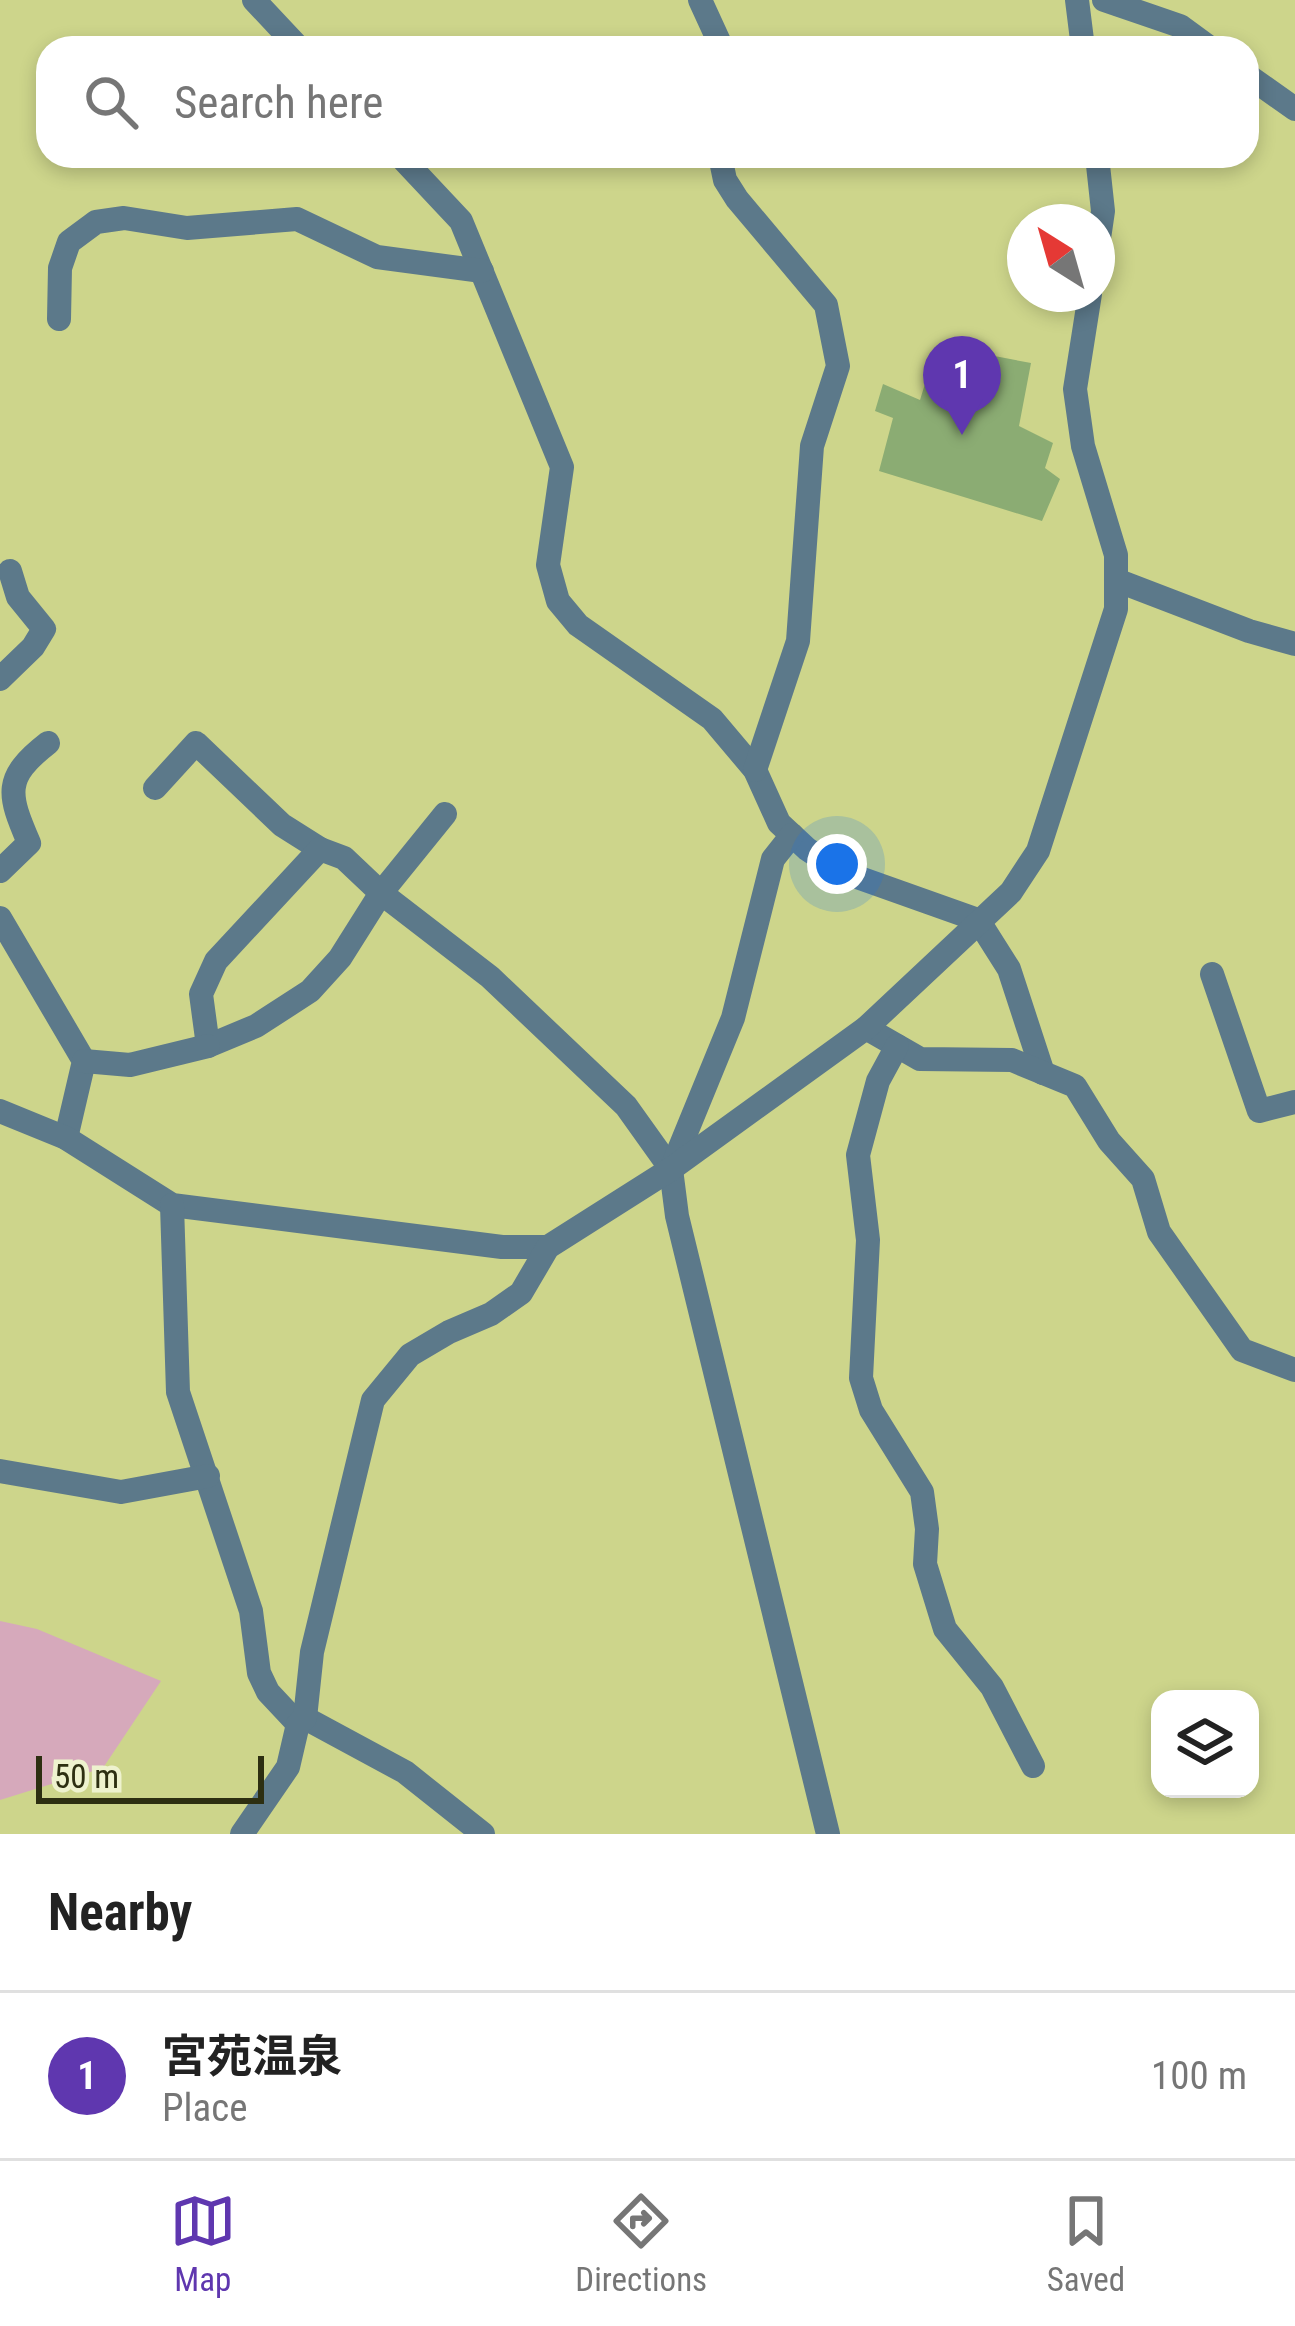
<!DOCTYPE html>
<html lang="en">
<head>
<meta charset="utf-8">
<style>
  body { margin:0; font-family:"Roboto Condensed","Noto Sans JP",sans-serif; background:#f2f2f2; color:#222 }
  .controls { position:absolute; right:36px; bottom:36px; display:grid; overflow:hidden; border-radius:24px; box-shadow:0 6px 18px #0003 }
  .controls button { width:108px; height:108px; display:grid; place-items:center; padding:0; border:0; border-bottom:3px solid #e0e0e0; background:#fff; color:#222; font:60px sans-serif }
  .compass { position:absolute; left:1007px; top:204px; width:108px; height:108px; border-radius:50%; background:#fff; box-shadow:0 6px 18px #0003; rotate:323deg }
  .scale { position:absolute; left:36px; bottom:30px; width:228px; box-sizing:border-box; padding-left:12px; border:6px solid #2d2f11; border-top:0; font-size:33px; line-height:42px; white-space:nowrap; color:#2d2f11; -webkit-text-stroke:9px #eef2ce; paint-order:stroke }
  .you { position:absolute; left:837px; top:864px; width:42px; height:42px; margin:-30px; border:9px solid #fff; border-radius:50%; background:#1a73e8; box-shadow:0 0 0 18px #1a73e833 }
  .badge { display:grid; place-items:center; width:78px; height:78px; border-radius:50%; background:#5f37af; color:#fff; font-size:39px; font-weight:700 }
  .pin { position:absolute; translate:-50% -99px; filter:drop-shadow(0 3px 6px #0008) }
  .pin::after { content:''; position:absolute; top:63px; width:42px; height:36px; background:inherit; clip-path:polygon(0 0,100% 0,50% 100%) }
  .list { margin:0; padding:0; list-style:none }
  h2 { display:flex; justify-content:space-between; align-items:center; height:156px; margin:0; padding:0 48px; font-size:51px }
  h2 small { font-size:39px; font-weight:400; color:#767676 }
  .list li { display:grid; grid-template-columns:78px 1fr auto; gap:36px; align-items:center; box-sizing:border-box; height:168px; padding:0 48px; border-top:3px solid #e0e0e0 }
  .list b { display:block; font-size:45px; white-space:nowrap }
  .list p { margin:0; font-size:39px; white-space:nowrap; color:#767676 }
  .list em { font-size:39px; font-style:normal; color:#767676 }
  .icon { flex:none; width:66px; height:66px; fill:none; stroke:currentColor; stroke-width:2; stroke-linecap:round; stroke-linejoin:round }
  .map { position:relative; flex:none; width:1295px; height:1834px; overflow:hidden }
  .search { position:absolute; background:#fff; box-shadow:0 6px 18px #0003; left:36px; right:36px; top:36px; height:132px; display:flex; align-items:center; gap:30px; box-sizing:border-box; padding:0 42px; border-radius:36px; color:#767676; font-size:45px }
  .sheet { height:324px; background:#fff }
  nav { display:flex; justify-content:space-around; align-items:center; box-sizing:border-box; height:168px; border-top:3px solid #e0e0e0; background:#fff; font-size:33px; color:#767676 }
  nav a { display:grid; justify-items:center; gap:6px }
  nav .on { color:#5f37af }
  .map>svg:first-child { display:block }
  .green { fill:#d6a9bb }
  .building { fill:#8bac73 }
  .lines { fill:none; stroke-linecap:round; stroke-linejoin:round }
  .street { stroke:#5c798a; stroke-width:24 }
</style>
</head>
<body>
<div class="map">
<svg width="1295" height="1834" viewBox="0 0 1295 1834">
  <rect width="100%" height="100%" fill="#cdd58b"/>
  <!-- green -->
  <path class="green" d="M0 1621 37 1629 161 1681 103 1768 0 1800Z"/>
  <!-- building -->
  <path class="building" d="M937 345 1031 363 1019 426 1053 443 1045 468 1060 479 1042 521 879 471 893 418 875 411 883 384 920 400Z"/>
  <g class="lines">
    <!-- street -->
    <g class="street">
      <path d="M254 0 299 48"/>
      <path d="M700 0 722 48"/>
      <path d="M1077 0 1083 48"/>
      <path d="M1104 0 1180 26 1210 48"/>
      <path d="M1247 75 1295 109"/>
      <path d="M400 156 461 221 562 467 548 565 558 601 578 625 712 719 755 770 779 823 807 849 840 871 978 920 1009 969 1043 1073"/>
      <path d="M720 156 725 180 737 199 826 305 838 366 812 446 798 641 755 770"/>
      <path d="M1097 156 1103 211 1097 252"/>
      <path d="M59 319 60 268 69 242 96 222 124 218 187 228 297 219 377 257 482 271"/>
      <path d="M1116 580 1249 631 1295 644"/>
      <path d="M0 679 33 647 44 629 18 597 10 571"/>
      <path d="M155 788 196 743 282 825 320 849"/>
      <path d="M445 814 381 893 340 958 310 991 256 1026 208 1046 201 994 216 961 320 849 344 858 381 893 490 977 626 1106 671 1169 677 1216 828 1834"/>
      <path d="M0 871 29 843C8 794 3 778 48 743"/>
      <path d="M0 918 84 1061 66 1138"/>
      <path d="M1212 974 1259 1111 1295 1102"/>
      <path d="M866 1028 920 1059 1012 1060 1075 1086 1109 1141 1143 1179 1159 1232 1242 1350 1295 1370"/>
      <path d="M897 1046 878 1081 858 1155 868 1240 861 1378 871 1410 922 1492 927 1529 925 1564 945 1629 992 1687 1033 1766"/>
      <path d="M84 1061 130 1065 208 1046"/>
      <path d="M0 1111 66 1138 172 1205 502 1247H548"/>
      <path d="M672 1167 733 1018 773 859 792 835"/>
      <path d="M172 1205 178 1392 251 1611 259 1673 268 1692 298 1724"/>
      <path d="M0 1471 121 1492 208 1476"/>
      <path d="M305 1718 405 1772 483 1834"/>
      <path d="M242 1834 288 1767 298 1724 305 1718 312 1652 373 1400 410 1355 449 1332 491 1314 521 1293 548 1247 671 1169 866 1028 1011 892 1038 851 1116 609V555L1083 446 1075 389 1090 294"/>
    </g>
  </g>
</svg>
<div class="controls">
<button><svg class="icon" aria-label="layers" viewBox="0 0 24 24"><path d="M12 4l9 5-9 5-9-5zM3 14l9 5 9-5"/></svg></button>
</div>
<svg class="compass" viewBox="-18 -18 36 36"><path d="M0-13l5 13h-10z" fill="#e53935"/><path d="M0 13l5-13h-10z" fill="#767676"/></svg>
<div class="scale">50 m</div>
<div class="you"></div>
<div class="pin badge" style="left:962px;top:435px">1</div>
<div class="search"><svg class="icon" aria-label="search" viewBox="0 0 24 24"><circle cx="10" cy="10" r="6"/><path d="M15 15l6 6"/></svg>Search here</div>
</div>
<section class="sheet">
<h2>Nearby<small></small></h2>
<ul class="list">
<li><span class="badge">1</span><div><b>宮苑温泉</b><p>Place</p></div><em>100 m</em></li>
</ul>
</section>
<nav>
<a class="on"><svg class="icon" aria-label="map" viewBox="0 0 24 24"><path d="M3 6l6-2 6 2 6-2v14l-6 2-6-2-6 2zM9 4v14M15 6v14"/></svg>Map</a>
<a><svg class="icon" aria-label="directions" viewBox="0 0 24 24"><path d="M12 3l9 9-9 9-9-9zM9 14v-3h6M13 9l2 2-2 2"/></svg>Directions</a>
<a><svg class="icon" aria-label="saved" viewBox="0 0 24 24"><path d="M7 4h10v16l-5-4-5 4z"/></svg>Saved</a>
</nav>
</body>
</html>
